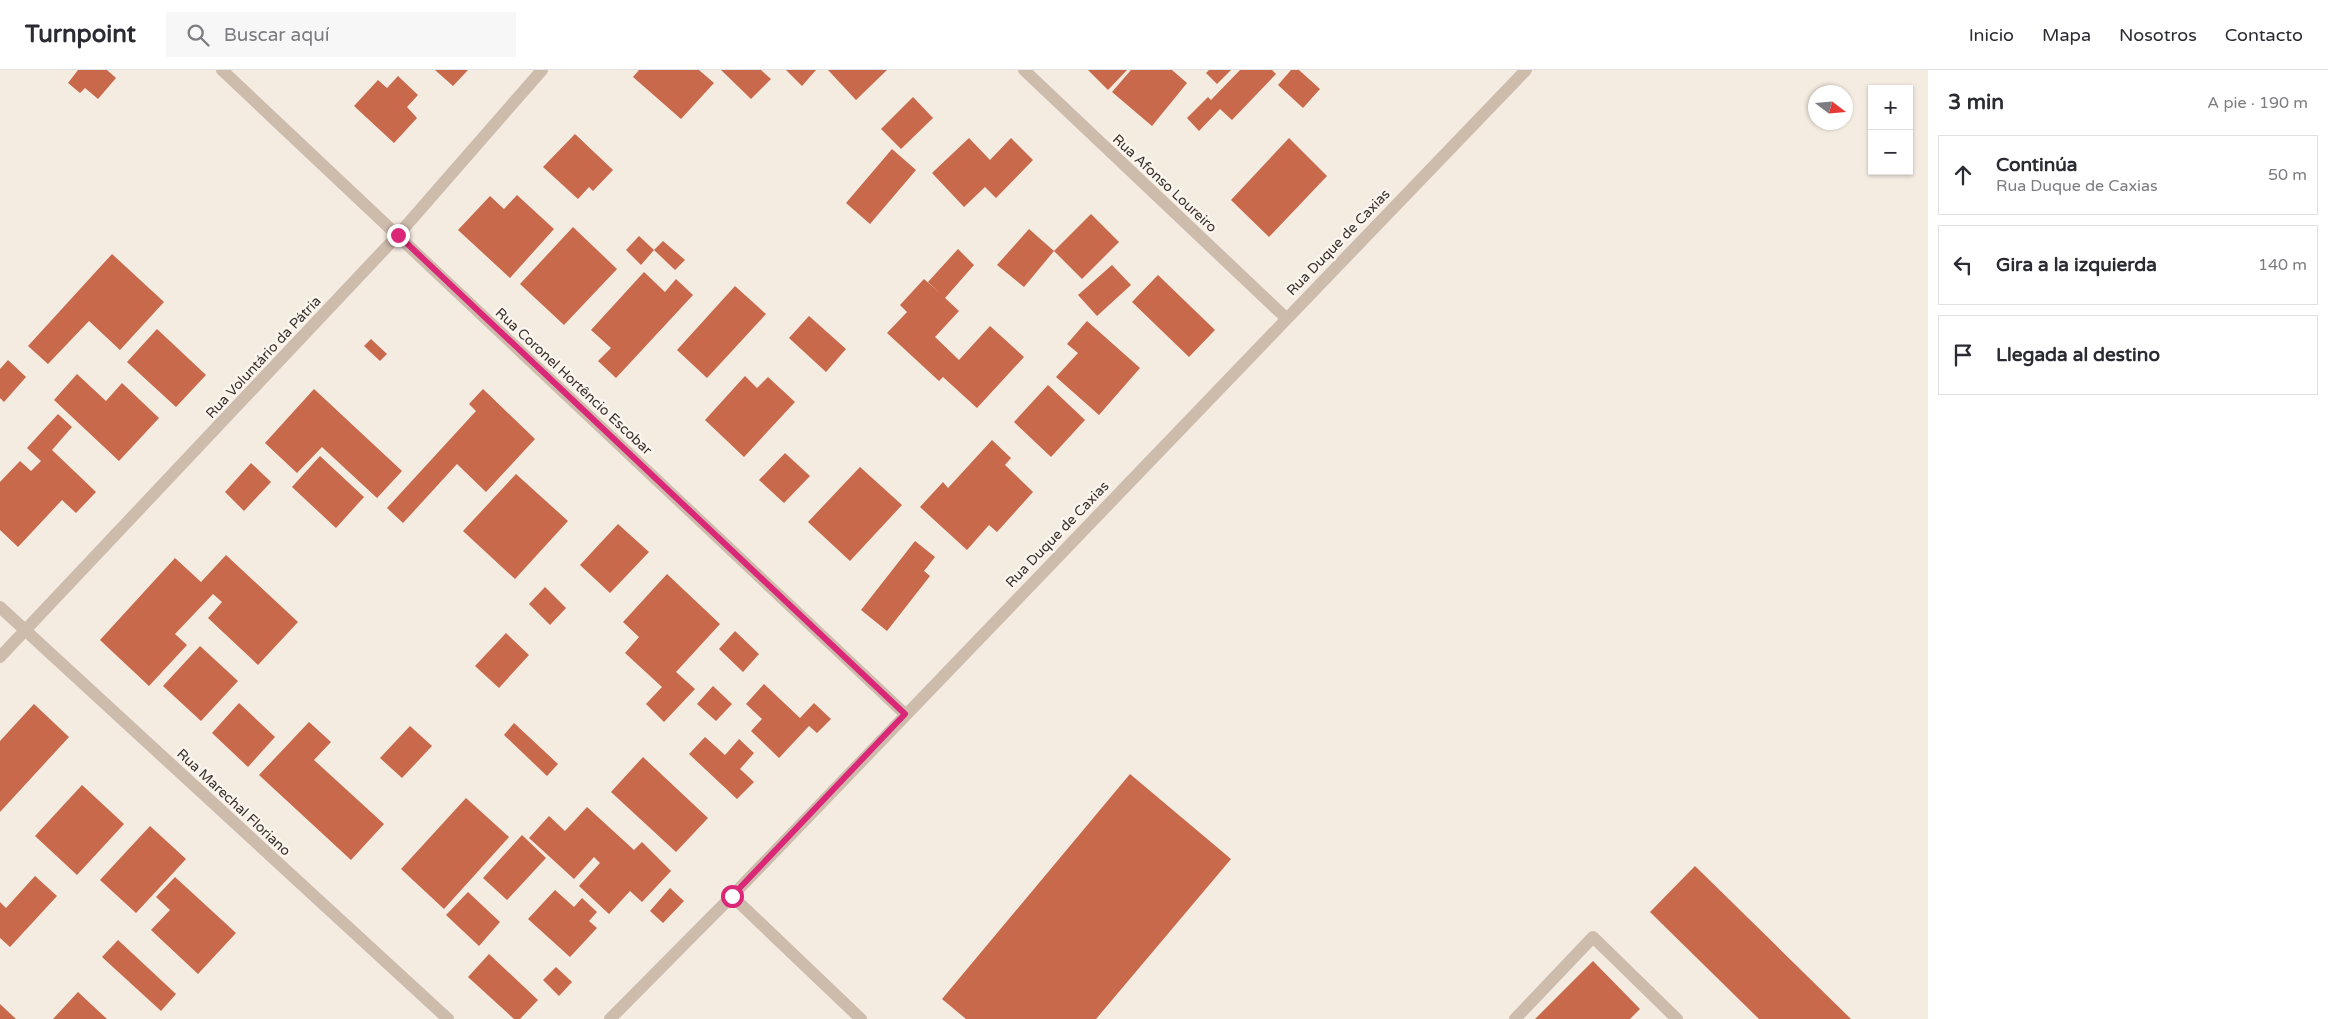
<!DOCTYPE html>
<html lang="es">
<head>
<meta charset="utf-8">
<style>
  body { margin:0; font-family:"Varela Round",sans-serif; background:#f7f7f7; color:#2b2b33 }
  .controls { position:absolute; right:15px; top:15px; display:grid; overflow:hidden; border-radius:0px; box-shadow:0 1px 4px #0004 }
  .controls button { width:45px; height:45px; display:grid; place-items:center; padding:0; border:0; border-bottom:1px solid #e1e1e2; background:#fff; color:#2b2b33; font:25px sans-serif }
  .compass { position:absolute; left:1808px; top:15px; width:45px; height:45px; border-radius:50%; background:#fff; box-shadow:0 1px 4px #0004; rotate:106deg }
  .stop { position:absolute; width:15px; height:15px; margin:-11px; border:4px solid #db2777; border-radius:50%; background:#fff }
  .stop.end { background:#db2777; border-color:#fff; box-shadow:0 1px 5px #0008 }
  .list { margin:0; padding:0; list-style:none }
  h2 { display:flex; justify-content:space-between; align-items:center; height:65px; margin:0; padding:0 20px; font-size:21px }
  h2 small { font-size:16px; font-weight:400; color:#7c7c81 }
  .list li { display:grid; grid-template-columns:32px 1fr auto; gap:15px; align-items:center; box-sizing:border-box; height:80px; margin:0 10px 10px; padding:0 10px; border:1px solid #e1e1e2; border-radius:0px }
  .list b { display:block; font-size:19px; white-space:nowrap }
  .list p { margin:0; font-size:16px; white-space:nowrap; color:#7c7c81 }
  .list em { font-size:16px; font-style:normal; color:#7c7c81 }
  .icon { flex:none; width:28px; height:28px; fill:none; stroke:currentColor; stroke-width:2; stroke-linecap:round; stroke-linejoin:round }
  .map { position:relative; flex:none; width:1928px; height:949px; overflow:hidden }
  header { display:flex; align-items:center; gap:30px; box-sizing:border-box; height:70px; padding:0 25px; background:#fff; border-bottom:1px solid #e1e1e2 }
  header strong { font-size:24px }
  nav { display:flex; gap:28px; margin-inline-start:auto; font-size:18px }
  .search { width:350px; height:45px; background:#f7f7f7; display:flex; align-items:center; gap:12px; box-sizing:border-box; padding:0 18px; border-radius:0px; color:#7c7c81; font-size:19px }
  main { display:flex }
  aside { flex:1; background:#fff }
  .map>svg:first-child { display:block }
  .building { fill:#c8694b }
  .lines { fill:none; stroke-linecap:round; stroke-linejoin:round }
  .lane { stroke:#cdbbac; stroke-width:12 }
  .street { stroke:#cdbbac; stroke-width:12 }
  .route { stroke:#db2777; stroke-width:6 }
  .labels { text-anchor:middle; stroke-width:5; stroke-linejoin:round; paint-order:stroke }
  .street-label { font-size:14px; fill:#3b302b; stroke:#fbf5ee }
</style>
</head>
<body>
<header>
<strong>Turnpoint</strong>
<div class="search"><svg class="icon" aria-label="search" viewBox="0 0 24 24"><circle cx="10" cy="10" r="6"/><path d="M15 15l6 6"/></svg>Buscar aquí</div>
<nav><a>Inicio</a><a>Mapa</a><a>Nosotros</a><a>Contacto</a></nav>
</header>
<main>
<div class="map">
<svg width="1928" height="949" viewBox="0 0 1928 949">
  <rect width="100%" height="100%" fill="#f4ebe1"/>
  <!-- building -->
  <g class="building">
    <path d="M78 0H107L116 8 98 29 85 18 80 23 68 13Z"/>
    <path d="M435 0H468L453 16Z"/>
    <path d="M639 0H699L714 13 681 49 633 7Z"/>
    <path d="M721 0H761L771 9 751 29Z"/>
    <path d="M786 0H816L802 16Z"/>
    <path d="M828 0H887L856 30Z"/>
    <path d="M1088 0H1127L1108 20Z"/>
    <path d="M1131 0H1172L1187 13 1152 56 1112 22Z"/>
    <path d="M1209 0H1231L1217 14 1206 3Z"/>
    <path d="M1240 0H1272L1276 4 1232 50 1220 39 1199 61 1187 48 1208 27 1211 30Z"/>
    <path d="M1291 0H1299L1320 19 1303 38 1278 15Z"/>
    <path d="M398 6 418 25 407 37 417 48 394 73 354 36 378 10 387 18Z"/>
    <path d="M913 27 933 48 901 79 881 59Z"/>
    <path d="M575 64 613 100 593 121 589 117 578 129 543 97Z"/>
    <path d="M969 68 990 90 1011 68 1033 90 996 128 985 117 964 137 932 103Z"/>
    <path d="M1289 68 1327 106 1269 167 1231 130Z"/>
    <path d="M892 79 916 100 870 154 846 133Z"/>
    <path d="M517 125 554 159 510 208 458 160 490 126 504 139Z"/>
    <path d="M1091 144 1119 172 1082 209 1054 181Z"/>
    <path d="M573 157 617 199 564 255 520 214Z"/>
    <path d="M1029 159 1054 181 1024 217 997 195Z"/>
    <path d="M639 166 654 180 641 195 626 180Z"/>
    <path d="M663 171 685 190 675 200 654 180Z"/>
    <path d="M958 179 974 195 945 228 959 241 935 267 959 290 990 256 1024 287 977 338 943 307 939 311 887 263 907 242 900 235 924 209 941 224 928 212Z"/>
    <path d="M112 184 164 232 120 280 89 251 48 294 28 276Z"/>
    <path d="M1112 195 1131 215 1097 246 1078 225Z"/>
    <path d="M644 202 665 222 676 209 693 225 616 308 598 291 611 278 591 260Z"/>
    <path d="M1158 205 1215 260 1189 287 1132 232Z"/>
    <path d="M735 216 766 244 707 308 677 280Z"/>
    <path d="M809 246 846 279 826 302 789 268Z"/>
    <path d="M1087 251 1140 298 1099 345 1056 307 1078 283 1067 274Z"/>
    <path d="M157 259 206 305 176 337 127 292Z"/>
    <path d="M371 269 387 284 380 291 364 276Z"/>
    <path d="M8 290 26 307 4 332 0 328V299Z"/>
    <path d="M77 304 106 331 122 313 159 348 119 391 54 330Z"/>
    <path d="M745 306 757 318 768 307 795 332 744 387 705 350Z"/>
    <path d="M1048 315 1085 350 1051 387 1014 352Z"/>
    <path d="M314 319 402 401 377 428 322 377 297 403 265 373Z"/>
    <path d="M483 319 535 369 486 422 457 394 403 453 387 438 476 341 469 334Z"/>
    <path d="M58 344 72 357 52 380 96 422 76 443 62 430 18 477 0 460V412L20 391 31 401 41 391 27 378Z"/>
    <path d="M992 370 1011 388 1005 395 1033 422 997 462 989 455 967 480 920 437 943 412 948 418Z"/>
    <path d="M785 383 810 406 784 433 759 410Z"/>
    <path d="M320 386 364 427 336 458 292 417Z"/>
    <path d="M251 393 271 412 244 441 225 422Z"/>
    <path d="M860 397 902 435 850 491 808 452Z"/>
    <path d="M516 404 568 451 515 509 463 461Z"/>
    <path d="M618 454 649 482 610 523 580 495Z"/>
    <path d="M915 471 935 487 924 501 930 506 887 561 861 540Z"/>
    <path d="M226 485 298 552 258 595 208 548 222 532 213 524 175 564 187 575 149 616 100 570 175 488 201 512Z"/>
    <path d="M667 504 720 554 676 602 695 619 664 652 646 634 662 617 625 583 639 567 623 552Z"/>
    <path d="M545 517 566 538 550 555 529 534Z"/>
    <path d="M735 561 759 584 743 602 719 579Z"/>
    <path d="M506 563 529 585 499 618 475 596Z"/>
    <path d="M200 576 238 611 201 651 163 616Z"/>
    <path d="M764 614 800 648 814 633 831 649 817 663 809 656 779 688 751 661 762 649 746 634Z"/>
    <path d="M713 616 732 634 716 651 697 634Z"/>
    <path d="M239 633 275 667 248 697 212 663Z"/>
    <path d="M34 634 69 667 0 742V671Z"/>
    <path d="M309 652 331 672 314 690 384 754 351 790 259 705Z"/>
    <path d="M514 653 558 694 547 706 504 665Z"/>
    <path d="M410 656 432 676 402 708 380 688Z"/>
    <path d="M705 667 725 685 739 669 754 683 740 699 754 712 737 729 689 684Z"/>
    <path d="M643 687 708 748 676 782 611 722Z"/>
    <path d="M1130 704 1231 789 1096 949H966L942 929Z"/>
    <path d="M82 715 124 754 77 805 35 766Z"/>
    <path d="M466 728 509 767 444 839 401 799Z"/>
    <path d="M587 737 634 780 642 772 671 801 642 832 630 821 609 844 579 816 600 793 594 787 574 809 529 768 549 746 565 761Z"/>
    <path d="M150 756 186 789 136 843 100 810Z"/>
    <path d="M522 765 546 788 507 830 483 808Z"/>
    <path d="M1695 796 1851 949H1759L1650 842Z"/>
    <path d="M35 806 57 826 10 877 0 868V832L6 838Z"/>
    <path d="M175 807 236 863 198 904 151 860 170 840 156 827Z"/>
    <path d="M670 818 684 831 663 853 650 841Z"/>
    <path d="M555 820 574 837 582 828 597 842 589 851 597 858 570 887 528 849Z"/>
    <path d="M468 822 500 852 479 876 446 845Z"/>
    <path d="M118 870 176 924 161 941 102 887Z"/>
    <path d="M489 884 538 930 520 949H514L468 907Z"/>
    <path d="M1593 891 1640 939 1630 949H1535Z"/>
    <path d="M556 897 572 912 559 926 543 910Z"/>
    <path d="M78 922 107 949H53Z"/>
    <path d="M0 934 16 949H0Z"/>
  </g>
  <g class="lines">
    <!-- lane -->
    <g class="lane">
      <path d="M732 826 861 949"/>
      <path d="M1515 949 1593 867 1677 949"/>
    </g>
    <!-- street -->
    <g class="street">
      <path d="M222 0 905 644"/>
      <path d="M1024 0 1286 248"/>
      <path d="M0 537 448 949"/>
      <path d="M0 587 398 165 542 0"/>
      <path d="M610 949 732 826 1526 0"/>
    </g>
  </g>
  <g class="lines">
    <!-- route -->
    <path class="route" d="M398 165 905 644 732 826"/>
  </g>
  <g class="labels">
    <!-- street labels -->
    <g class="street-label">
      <text transform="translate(1165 113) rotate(43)" y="5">Rua Afonso Loureiro</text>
      <text transform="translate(1338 172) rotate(-46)" y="5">Rua Duque de Caxias</text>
      <text transform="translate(263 287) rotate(-47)" y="5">Rua Voluntário da Pátria</text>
      <text transform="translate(574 311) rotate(43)" y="5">Rua Coronel Hortêncio Escobar</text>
      <text transform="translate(1057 464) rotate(-46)" y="5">Rua Duque de Caxias</text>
      <text transform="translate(234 732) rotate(43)" y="5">Rua Marechal Floriano</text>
    </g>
  </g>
</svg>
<div class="controls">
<button>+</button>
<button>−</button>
</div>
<svg class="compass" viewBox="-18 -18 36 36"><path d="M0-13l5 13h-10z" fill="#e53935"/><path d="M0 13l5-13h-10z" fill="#7c7c81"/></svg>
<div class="stop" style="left:732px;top:826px"></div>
<div class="stop end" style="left:398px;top:165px"></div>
</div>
<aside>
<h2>3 min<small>A pie · 190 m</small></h2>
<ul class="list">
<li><svg class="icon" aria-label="ahead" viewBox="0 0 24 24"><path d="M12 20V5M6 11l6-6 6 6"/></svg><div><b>Continúa</b><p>Rua Duque de Caxias</p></div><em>50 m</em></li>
<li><svg class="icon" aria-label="left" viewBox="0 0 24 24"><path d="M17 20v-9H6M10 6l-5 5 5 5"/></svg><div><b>Gira a la izquierda</b></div><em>140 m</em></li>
<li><svg class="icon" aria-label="arrive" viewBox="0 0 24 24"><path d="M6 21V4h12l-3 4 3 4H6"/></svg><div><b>Llegada al destino</b></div></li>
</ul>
</aside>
</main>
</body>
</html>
